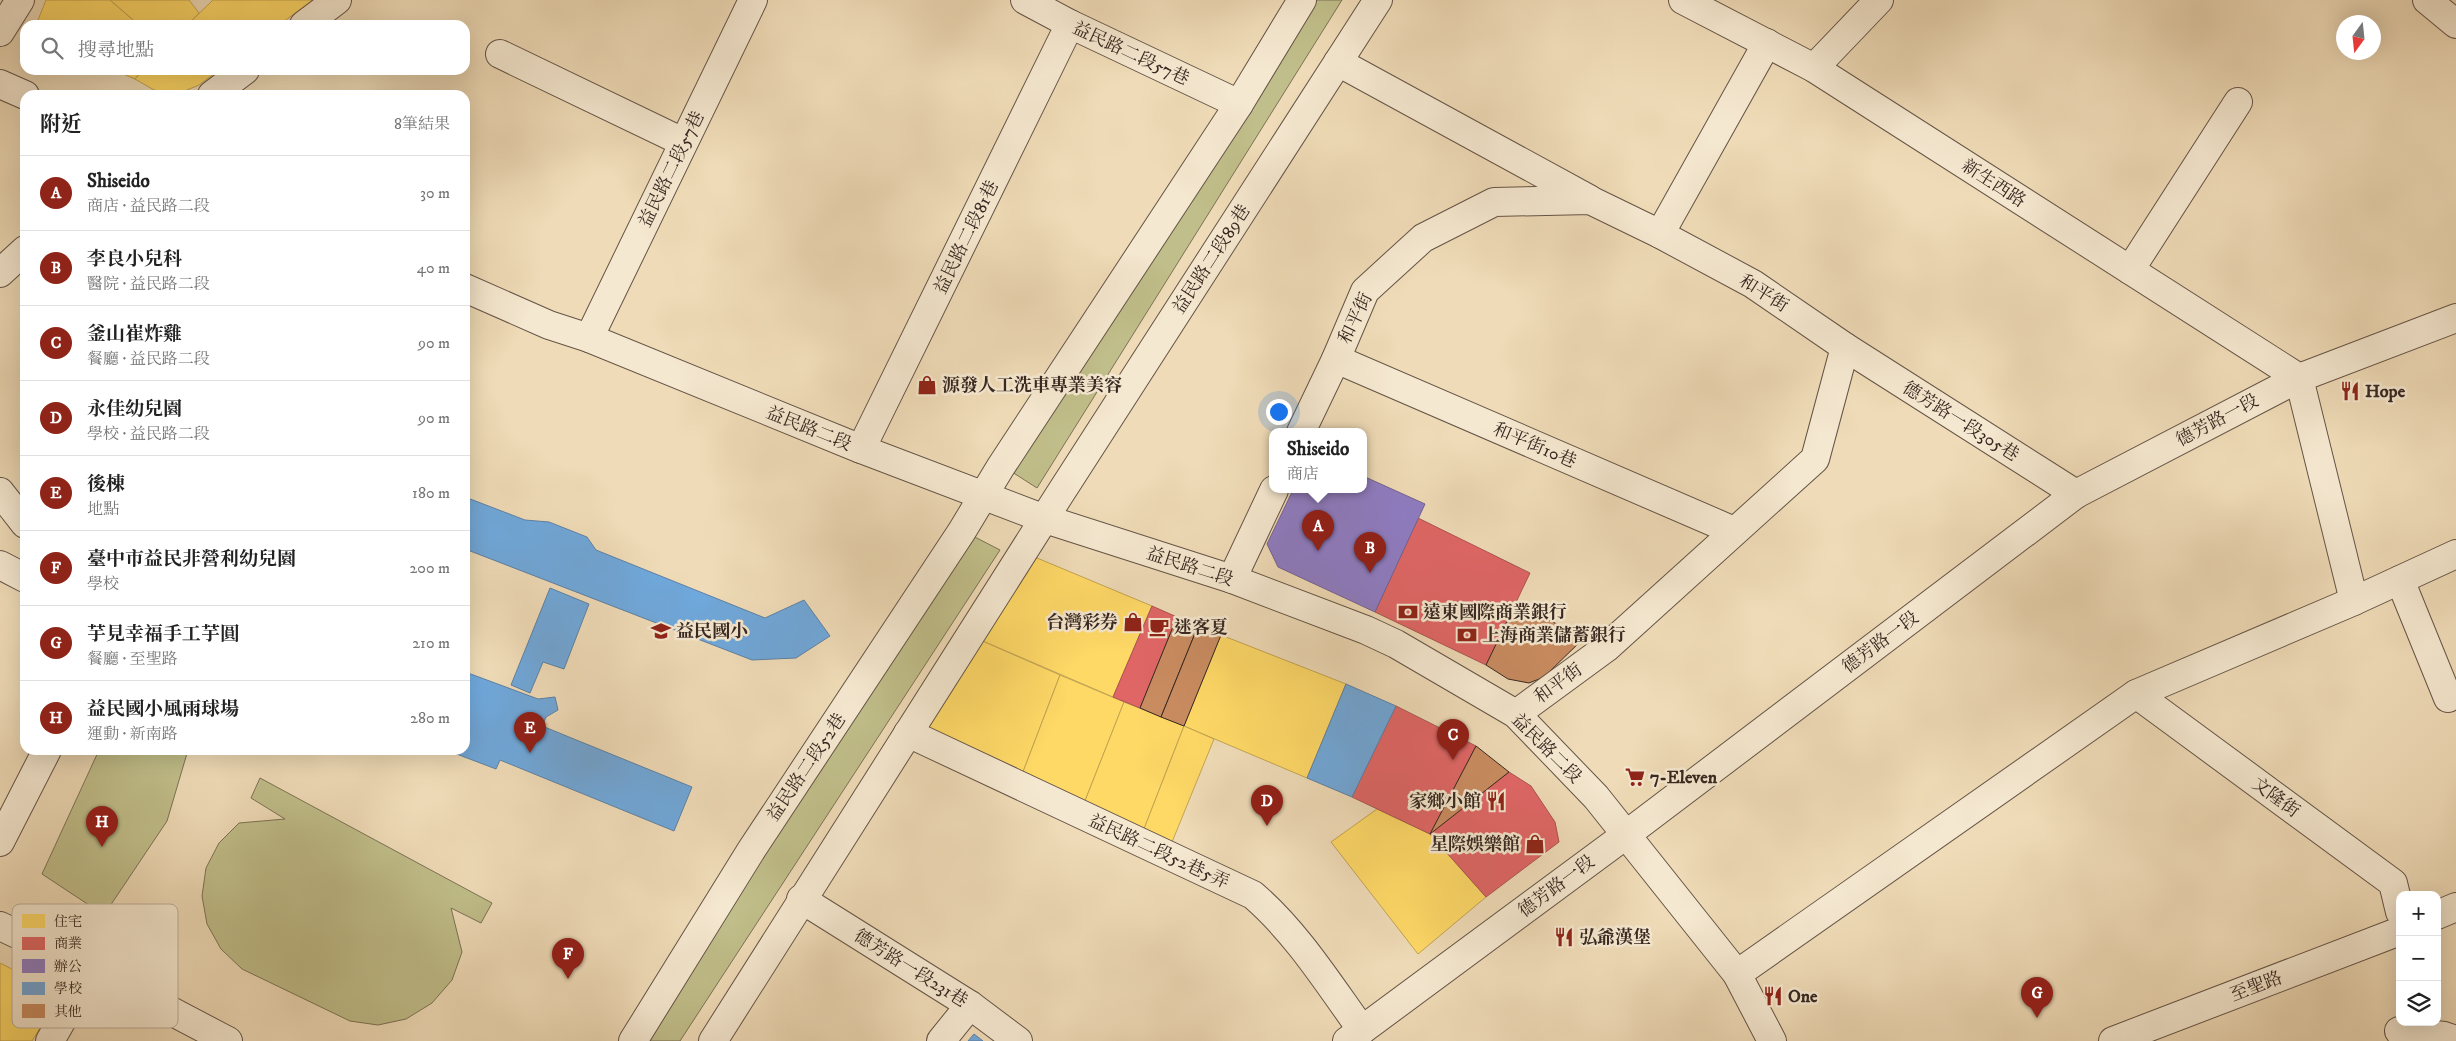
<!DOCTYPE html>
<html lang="zh-TW">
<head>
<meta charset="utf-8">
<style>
  body { margin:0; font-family:"IM FELL DW Pica","Noto Serif TC",serif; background:#f6f6f6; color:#222 }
  .controls { position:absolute; right:15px; bottom:15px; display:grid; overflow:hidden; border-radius:10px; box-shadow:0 5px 20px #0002 }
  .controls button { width:45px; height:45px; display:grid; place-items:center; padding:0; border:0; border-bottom:1px solid #e0e0e0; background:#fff; color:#222; font:25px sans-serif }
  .compass { position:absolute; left:2336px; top:15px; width:45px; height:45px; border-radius:50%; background:#fff; box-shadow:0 5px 20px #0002; rotate:195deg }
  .you { position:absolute; left:1278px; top:411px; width:18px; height:18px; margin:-12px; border:4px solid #fff; border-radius:50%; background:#1a73e8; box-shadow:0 0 0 8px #1a73e833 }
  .badge { display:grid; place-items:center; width:32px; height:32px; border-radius:50%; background:#8f2418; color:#fff; font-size:16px; font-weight:700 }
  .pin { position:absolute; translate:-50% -41px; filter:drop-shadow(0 1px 2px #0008) }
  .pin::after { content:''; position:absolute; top:26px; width:18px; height:15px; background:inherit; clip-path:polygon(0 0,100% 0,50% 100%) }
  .popup { position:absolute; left:1269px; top:428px; width:98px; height:65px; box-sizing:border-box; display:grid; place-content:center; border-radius:10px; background:#fff; filter:drop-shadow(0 1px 4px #0005); font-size:16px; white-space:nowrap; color:#767676 }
  .popup b { font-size:19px; color:#222 }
  .popup::after { content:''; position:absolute; left:50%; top:100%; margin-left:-10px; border:10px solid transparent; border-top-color:#fff }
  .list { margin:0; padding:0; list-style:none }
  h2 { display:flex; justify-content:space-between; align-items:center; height:65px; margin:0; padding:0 20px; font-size:21px }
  h2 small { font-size:16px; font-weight:400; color:#767676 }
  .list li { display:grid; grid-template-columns:32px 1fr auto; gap:15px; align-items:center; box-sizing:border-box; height:75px; padding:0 20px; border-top:1px solid #e0e0e0 }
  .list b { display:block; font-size:19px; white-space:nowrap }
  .list p { margin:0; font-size:16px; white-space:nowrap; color:#767676 }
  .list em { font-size:16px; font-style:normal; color:#767676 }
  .icon { flex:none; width:28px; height:28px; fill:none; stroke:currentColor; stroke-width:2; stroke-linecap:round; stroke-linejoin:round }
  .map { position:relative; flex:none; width:2456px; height:1041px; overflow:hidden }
  .search { position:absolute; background:#fff; box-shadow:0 5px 20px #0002; left:20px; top:20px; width:450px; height:55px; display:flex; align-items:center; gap:12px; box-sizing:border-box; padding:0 18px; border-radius:15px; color:#767676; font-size:19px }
  .panel { position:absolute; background:#fff; box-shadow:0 5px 20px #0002; left:20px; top:90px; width:450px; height:665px; border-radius:15px }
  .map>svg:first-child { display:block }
  .green { fill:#c0be8a; stroke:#7c7256 }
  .homes { fill:#ffd966; stroke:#c3a451 }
  .shops { fill:#e06666; stroke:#ad5351 }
  .offices { fill:#8e7cc3; stroke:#746292 }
  .schools { fill:#6fa8dc; stroke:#5e81a4 }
  .building { fill:#ca8c61; stroke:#372721 }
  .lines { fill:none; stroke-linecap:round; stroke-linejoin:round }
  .minor-casing { stroke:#655446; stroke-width:30 }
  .minor { stroke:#f5e8d0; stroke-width:28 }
  .labels { text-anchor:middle; stroke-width:5; stroke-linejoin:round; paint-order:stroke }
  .street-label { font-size:18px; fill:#372721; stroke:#f5e8d0 }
  .poi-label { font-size:18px; font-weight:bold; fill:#372721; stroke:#f5e8d0; text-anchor:start }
  .key { fill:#f5e8d0; stroke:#bcae9c; stroke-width:1 }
  .key-label { font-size:14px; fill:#372721 }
</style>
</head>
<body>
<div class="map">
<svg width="2456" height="1041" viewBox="0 0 2456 1041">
  <rect width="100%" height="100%" fill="#efdbb7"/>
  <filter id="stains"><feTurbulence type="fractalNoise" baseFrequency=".004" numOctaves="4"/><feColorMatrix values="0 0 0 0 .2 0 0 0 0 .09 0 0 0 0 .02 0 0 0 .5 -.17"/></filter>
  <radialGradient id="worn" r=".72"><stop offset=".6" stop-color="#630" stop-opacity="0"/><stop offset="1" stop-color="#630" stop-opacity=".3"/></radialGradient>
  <!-- green -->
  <g class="green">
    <path d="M1304 0H1342L1037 488 1012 472Z"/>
    <path d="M969 534 1000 550 680 1041H641Z"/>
    <path d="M99 750H188L167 821 104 915 42 874Z"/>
    <path d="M260 778 492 903 481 923 451 908 462 952 452 980 432 1003 406 1019 378 1025 350 1021 242 969 221 949 207 924 202 896 206 868 219 843 239 823 285 819 251 798Z"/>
  </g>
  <!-- homes -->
  <g class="homes">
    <path d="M46 0H110L139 25H39L38 20Z"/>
    <path d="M110 0H189L199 13 187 25H139Z"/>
    <path d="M213 0H313L279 25H187Z"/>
    <path d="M114 70H143L135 79Z"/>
    <path d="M143 70H219L199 85 182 92 169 93 154 90 135 79Z"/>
    <path d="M1025 553 1152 606 1113 697 971 636Z"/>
    <path d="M1221 635 1346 684 1307 778 1184 726Z"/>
    <path d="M971 636 1060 675 1018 785 906 737Z"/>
    <path d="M1060 675 1124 702 1081 811 1018 785Z"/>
    <path d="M1124 702 1184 726 1142 834 1081 811Z"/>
    <path d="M1184 726 1214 739 1170 847 1142 834Z"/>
    <path d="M1377 809 1430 834 1486 897 1418 954 1331 842Z"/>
    <path d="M0 963 61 994 32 1041H0Z"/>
  </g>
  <!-- shops -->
  <g class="shops">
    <path d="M1418 518 1530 573 1486 665 1375 612Z"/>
    <path d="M1152 606 1177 617 1140 708 1113 697Z"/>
    <path d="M1396 706 1476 746 1430 834 1352 797Z"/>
    <path d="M1509 772 1531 786 1555 822 1559 842 1486 897 1430 834Z"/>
  </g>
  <!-- offices -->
  <path class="offices" d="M1363 476 1425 504 1375 612 1278 567 1267 544 1293 490H1363Z"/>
  <!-- schools -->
  <g class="schools">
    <path d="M465 497 525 520 549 522 587 537 596 550 765 618 804 600 830 636 796 658 752 660 465 549Z"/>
    <path d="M550 588 589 604 564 669 543 662 530 693 511 685Z"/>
    <path d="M468 673 538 699 555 697 558 710 546 717 542 726 692 787 674 831 500 760 496 769 446 750H465V677Z"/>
    <path d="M1346 684 1396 706 1352 797 1307 778Z"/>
    <path d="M974 1034 983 1041H968Z"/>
  </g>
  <!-- building -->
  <g class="building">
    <path d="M1516 603 1584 638 1544 677 1529 683 1508 679 1486 665Z"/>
    <path d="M1177 617 1198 626 1161 717 1140 708Z"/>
    <path d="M1198 626 1221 635 1184 726 1161 717Z"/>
    <path d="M1476 746 1509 772 1430 834Z"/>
  </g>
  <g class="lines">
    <defs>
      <g id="minor">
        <path d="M1025 0 1070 24 1239 104"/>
        <path d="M1683 0 1814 68 2299 378 2354 601"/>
        <path d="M2427 0 2456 24"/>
        <path d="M304 25 337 0"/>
        <path d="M0 32 20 0"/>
        <path d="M500 54 683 142"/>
        <path d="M1338 62 1589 199"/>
        <path d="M1814 68 1879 0"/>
        <path d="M0 84 25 95"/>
        <path d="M212 95 245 70"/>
        <path d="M1660 234 1767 43"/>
        <path d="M2130 270 2238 102"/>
        <path d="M0 273 25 250"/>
        <path d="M465 288 549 325 589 338 861 449 1045 519 1232 579 1366 630 1396 644 1516 714 1596 797 1737 974 1772 1041"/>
        <path d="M589 338 753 0"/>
        <path d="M1845 347 2076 494"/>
        <path d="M1336 359 1734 531"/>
        <path d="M1301 432 1336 359 1365 291 1423 238 1494 202 1590 200 1660 234 1753 284 1845 347 1815 459 1606 648 1516 714"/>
        <path d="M861 449 1070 24"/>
        <path d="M0 492 25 524"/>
        <path d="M0 565 25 578"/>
        <path d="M1232 579 1274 490"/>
        <path d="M2400 580 2448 698"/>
        <path d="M2136 694 2393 883 2400 912"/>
        <path d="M908 733 1253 895C1297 933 1328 983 1362 1030"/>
        <path d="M0 842 47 750"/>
        <path d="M801 899 970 1005 1018 1041"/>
        <path d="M2437 915 2456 907"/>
        <path d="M0 926 91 969 228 1041"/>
        <path d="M1737 974 2136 694 2354 601 2456 554"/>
        <path d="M2399 1031 2444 1036 2456 1040"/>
        <path d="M50 1041 91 969"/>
        <path d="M633 1041 752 849 962 531 1000 468 1239 104 1302 0"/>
        <path d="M713 1041 1058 497 1378 0"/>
        <path d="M941 1041 970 1005"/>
        <path d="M1347 1041 1627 834 2076 494 2299 378 2456 318"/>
        <path d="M2113 1041 2400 931"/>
      </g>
    </defs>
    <!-- minor casing -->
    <use href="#minor" class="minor-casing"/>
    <!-- minor -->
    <use href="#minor" class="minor"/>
  </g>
  <!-- icons -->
  <defs>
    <symbol id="shop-bare" viewBox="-9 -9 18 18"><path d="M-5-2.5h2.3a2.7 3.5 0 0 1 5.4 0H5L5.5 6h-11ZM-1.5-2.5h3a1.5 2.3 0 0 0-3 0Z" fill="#8f2418" stroke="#f5e8d0" stroke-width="2.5" paint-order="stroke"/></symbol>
    <symbol id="restaurant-bare" viewBox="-9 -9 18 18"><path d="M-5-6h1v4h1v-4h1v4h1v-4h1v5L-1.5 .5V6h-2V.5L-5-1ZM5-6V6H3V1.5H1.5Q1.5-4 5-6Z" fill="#8f2418" stroke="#f5e8d0" stroke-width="2.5" paint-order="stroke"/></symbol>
    <symbol id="bank-bare" viewBox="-9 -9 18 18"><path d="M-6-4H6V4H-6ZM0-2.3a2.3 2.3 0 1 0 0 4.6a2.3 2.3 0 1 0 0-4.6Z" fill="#8f2418" stroke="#f5e8d0" stroke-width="2.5" paint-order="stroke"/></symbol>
    <symbol id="cafe-bare" viewBox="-9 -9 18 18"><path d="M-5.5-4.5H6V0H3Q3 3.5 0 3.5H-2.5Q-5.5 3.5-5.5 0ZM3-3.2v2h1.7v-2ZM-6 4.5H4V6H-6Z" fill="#8f2418" stroke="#f5e8d0" stroke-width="2.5" paint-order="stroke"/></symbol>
    <symbol id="school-bare" viewBox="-9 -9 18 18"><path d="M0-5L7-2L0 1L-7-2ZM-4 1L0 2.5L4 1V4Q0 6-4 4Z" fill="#8f2418" stroke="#f5e8d0" stroke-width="2.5" paint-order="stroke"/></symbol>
    <symbol id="supermarket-bare" viewBox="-9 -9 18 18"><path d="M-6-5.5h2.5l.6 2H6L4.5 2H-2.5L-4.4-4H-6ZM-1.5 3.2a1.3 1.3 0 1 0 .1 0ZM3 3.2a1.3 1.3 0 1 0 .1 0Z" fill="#8f2418" stroke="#f5e8d0" stroke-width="2.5" paint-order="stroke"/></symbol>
  </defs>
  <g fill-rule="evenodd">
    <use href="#shop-bare" x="913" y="371" width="28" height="28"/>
    <use href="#restaurant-bare" x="2336" y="377" width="28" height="28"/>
    <use href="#bank-bare" x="1394" y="598" width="28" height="28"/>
    <use href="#shop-bare" x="1119" y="608" width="28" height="28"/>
    <use href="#cafe-bare" x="1145" y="613" width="28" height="28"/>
    <use href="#school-bare" x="647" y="617" width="28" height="28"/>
    <use href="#bank-bare" x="1453" y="621" width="28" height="28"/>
    <use href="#supermarket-bare" x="1621" y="763" width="28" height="28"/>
    <use href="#restaurant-bare" x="1482" y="787" width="28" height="28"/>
    <use href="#shop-bare" x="1521" y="830" width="28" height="28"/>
    <use href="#restaurant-bare" x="1550" y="923" width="28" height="28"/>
    <use href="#restaurant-bare" x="1759" y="982" width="28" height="28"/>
  </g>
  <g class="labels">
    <!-- street labels -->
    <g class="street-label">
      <text transform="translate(1131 53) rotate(25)" y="6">益民路二段57巷</text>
      <text transform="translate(671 169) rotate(-64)" y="6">益民路二段57巷</text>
      <text transform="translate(1994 183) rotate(33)" y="6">新生西路</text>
      <text transform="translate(966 237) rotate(-64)" y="6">益民路二段81巷</text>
      <text transform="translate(1211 259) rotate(-57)" y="6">益民路二段89巷</text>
      <text transform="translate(1764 293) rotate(32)" y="6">和平街</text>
      <text transform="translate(1355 318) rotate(-64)" y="6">和平街</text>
      <text transform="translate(2217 420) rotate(-28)" y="6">德芳路一段</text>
      <text transform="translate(1961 421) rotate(32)" y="6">德芳路一段305巷</text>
      <text transform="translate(809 428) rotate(22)" y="6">益民路二段</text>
      <text transform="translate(1535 445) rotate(23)" y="6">和平街10巷</text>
      <text transform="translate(1190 566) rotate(18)" y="6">益民路二段</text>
      <text transform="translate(1880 642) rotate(-37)" y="6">德芳路一段</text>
      <text transform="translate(1558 683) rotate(-36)" y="6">和平街</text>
      <text transform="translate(1547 748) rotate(45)" y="6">益民路二段</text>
      <text transform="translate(806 767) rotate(-56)" y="6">益民路二段52巷</text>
      <text transform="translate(2276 797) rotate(36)" y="6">文隆街</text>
      <text transform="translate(1159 851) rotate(25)" y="6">益民路二段52巷5弄</text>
      <text transform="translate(1556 886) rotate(-37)" y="6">德芳路一段</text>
      <text transform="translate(911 968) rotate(32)" y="6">德芳路一段231巷</text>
      <text transform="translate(2256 986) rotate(-21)" y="6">至聖路</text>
    </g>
    <!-- poi labels -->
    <g class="poi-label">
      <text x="942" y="391">源發人工洗車專業美容</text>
      <text x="2365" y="397">Hope</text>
      <text x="1423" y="618">遠東國際商業銀行</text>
      <text x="1118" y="628" text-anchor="end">台灣彩券</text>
      <text x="1174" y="633">迷客夏</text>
      <text x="676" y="637">益民國小</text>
      <text x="1482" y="641">上海商業儲蓄銀行</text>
      <text x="1650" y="783">7-Eleven</text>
      <text x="1481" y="807" text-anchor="end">家鄉小館</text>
      <text x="1520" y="850" text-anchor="end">星際娛樂館</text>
      <text x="1579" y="943">弘爺漢堡</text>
      <text x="1788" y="1002">One</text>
    </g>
  </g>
  <!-- legend -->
  <rect x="12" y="904" width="166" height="124" rx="8" class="key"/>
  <rect x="22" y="914" width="23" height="14" fill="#ffd966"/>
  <rect x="22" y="937" width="23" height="13" fill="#e06666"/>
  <rect x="22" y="959" width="23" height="14" fill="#8e7cc3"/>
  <rect x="22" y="982" width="23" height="13" fill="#6fa8dc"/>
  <rect x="22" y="1004" width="23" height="14" fill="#ca8c61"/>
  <g class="key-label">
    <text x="54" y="926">住宅</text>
    <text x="54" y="948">商業</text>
    <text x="54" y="971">辦公</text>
    <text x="54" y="993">學校</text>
    <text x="54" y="1016">其他</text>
  </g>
  <rect width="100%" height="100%" filter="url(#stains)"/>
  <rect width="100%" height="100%" fill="url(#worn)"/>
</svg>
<div class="controls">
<button>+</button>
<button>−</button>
<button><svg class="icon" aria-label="layers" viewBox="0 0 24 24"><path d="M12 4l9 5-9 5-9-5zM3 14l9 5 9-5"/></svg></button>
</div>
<svg class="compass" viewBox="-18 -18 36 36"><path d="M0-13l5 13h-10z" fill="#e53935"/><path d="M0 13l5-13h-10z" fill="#767676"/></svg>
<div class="you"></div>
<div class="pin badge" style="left:1318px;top:551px">A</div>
<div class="popup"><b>Shiseido</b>商店</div>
<div class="pin badge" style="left:1370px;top:573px">B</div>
<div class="pin badge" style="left:1453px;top:760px">C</div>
<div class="pin badge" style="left:1267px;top:826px">D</div>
<div class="pin badge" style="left:530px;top:753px">E</div>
<div class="pin badge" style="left:568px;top:979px">F</div>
<div class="pin badge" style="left:2037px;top:1018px">G</div>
<div class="pin badge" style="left:102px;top:847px">H</div>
<div class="search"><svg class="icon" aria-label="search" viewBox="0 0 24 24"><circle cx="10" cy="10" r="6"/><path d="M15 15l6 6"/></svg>搜尋地點</div>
<section class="panel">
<h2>附近<small>8筆結果</small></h2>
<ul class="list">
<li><span class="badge">A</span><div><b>Shiseido</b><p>商店 · 益民路二段</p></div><em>30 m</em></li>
<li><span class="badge">B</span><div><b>李良小兒科</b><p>醫院 · 益民路二段</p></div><em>40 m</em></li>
<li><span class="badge">C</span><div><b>釜山崔炸雞</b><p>餐廳 · 益民路二段</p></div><em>90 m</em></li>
<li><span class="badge">D</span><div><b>永佳幼兒園</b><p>學校 · 益民路二段</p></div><em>90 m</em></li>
<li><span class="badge">E</span><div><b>後棟</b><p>地點</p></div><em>180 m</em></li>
<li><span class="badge">F</span><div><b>臺中市益民非營利幼兒園</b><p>學校</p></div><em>200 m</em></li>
<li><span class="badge">G</span><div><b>芋見幸福手工芋圓</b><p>餐廳 · 至聖路</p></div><em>210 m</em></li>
<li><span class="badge">H</span><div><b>益民國小風雨球場</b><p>運動 · 新南路</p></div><em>280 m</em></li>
</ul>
</section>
</div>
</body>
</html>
